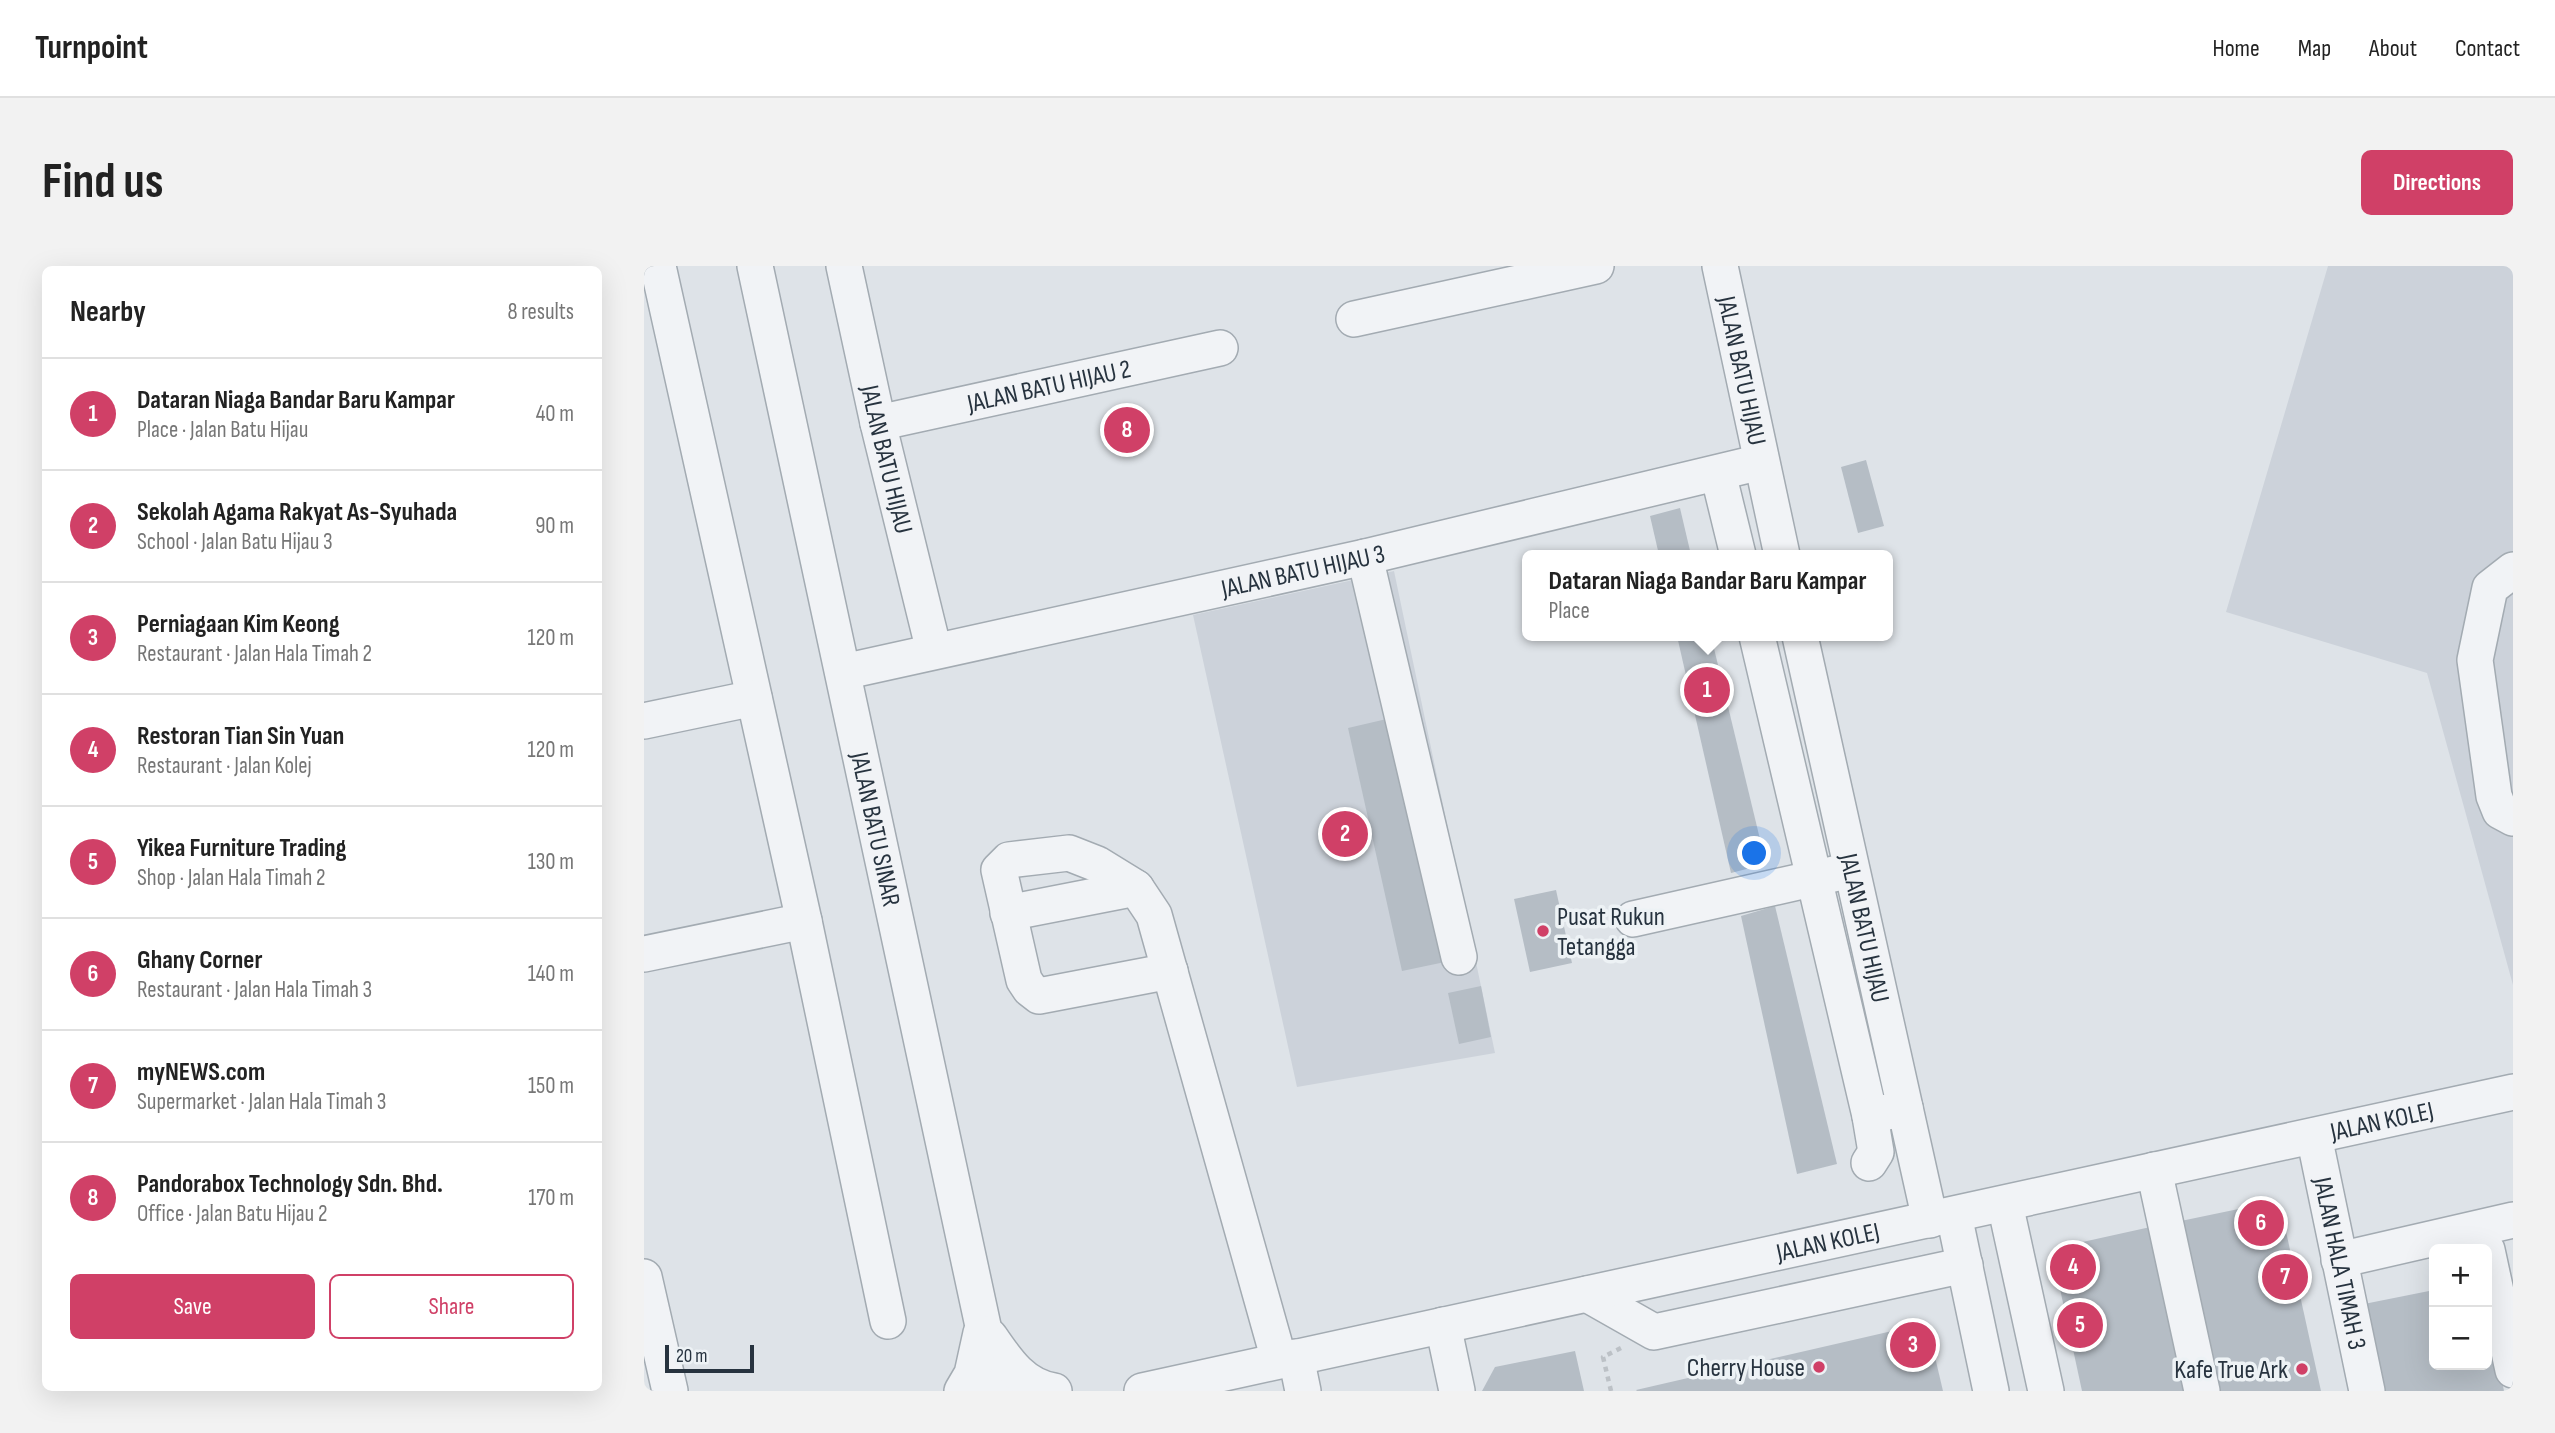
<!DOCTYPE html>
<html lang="en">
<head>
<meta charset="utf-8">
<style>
  body { margin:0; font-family:"Sofia Sans Condensed",sans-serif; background:#f2f2f2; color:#222 }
  .controls { position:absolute; right:21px; bottom:21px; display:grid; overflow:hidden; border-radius:10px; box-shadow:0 7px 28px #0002 }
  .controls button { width:63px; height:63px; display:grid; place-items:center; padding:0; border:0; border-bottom:2px solid #e0e0e0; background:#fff; color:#222; font:35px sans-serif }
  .scale { position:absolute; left:21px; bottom:18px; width:89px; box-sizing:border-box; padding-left:7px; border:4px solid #27333f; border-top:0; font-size:19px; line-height:24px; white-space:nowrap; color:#27333f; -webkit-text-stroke:5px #edf2f5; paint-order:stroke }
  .you { position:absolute; left:1111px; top:588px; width:24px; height:24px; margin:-18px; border:5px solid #fff; border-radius:50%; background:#1a73e8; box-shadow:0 0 0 10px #1a73e833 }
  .badge { display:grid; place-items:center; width:46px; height:46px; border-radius:50%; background:#d04067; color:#fff; font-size:23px; font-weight:700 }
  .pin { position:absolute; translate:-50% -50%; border:4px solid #fff; box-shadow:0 2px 7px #0006 }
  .popup { position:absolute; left:878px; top:284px; width:371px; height:91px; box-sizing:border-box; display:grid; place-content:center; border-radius:10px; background:#fff; filter:drop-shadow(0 2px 5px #0005); font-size:23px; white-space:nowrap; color:#767676 }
  .popup b { font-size:26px; color:#222 }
  .popup::after { content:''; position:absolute; left:50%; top:100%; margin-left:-14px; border:14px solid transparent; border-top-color:#fff }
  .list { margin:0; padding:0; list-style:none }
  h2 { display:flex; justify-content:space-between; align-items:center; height:91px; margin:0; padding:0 28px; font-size:30px }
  h2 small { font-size:23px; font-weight:400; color:#767676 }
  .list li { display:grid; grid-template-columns:46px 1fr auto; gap:21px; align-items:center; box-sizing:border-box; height:112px; padding:0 28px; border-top:2px solid #e0e0e0 }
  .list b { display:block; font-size:26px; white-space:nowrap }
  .list p { margin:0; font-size:23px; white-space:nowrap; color:#767676 }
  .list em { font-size:23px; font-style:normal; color:#767676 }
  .actions { display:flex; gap:14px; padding:21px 28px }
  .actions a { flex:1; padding:16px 0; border:2px solid #d04067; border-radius:10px; text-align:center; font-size:24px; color:#d04067 }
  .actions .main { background:#d04067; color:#fff }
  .map { position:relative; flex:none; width:1869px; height:1125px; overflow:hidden; border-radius:10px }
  header { display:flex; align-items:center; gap:42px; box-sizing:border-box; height:98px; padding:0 35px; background:#fff; border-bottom:2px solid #e0e0e0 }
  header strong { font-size:33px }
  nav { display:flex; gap:38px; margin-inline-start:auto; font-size:24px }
  .intro { display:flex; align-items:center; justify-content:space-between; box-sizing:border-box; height:168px; padding:0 42px }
  h1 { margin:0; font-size:49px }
  .button { padding:18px 32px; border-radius:10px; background:#d04067; color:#fff; font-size:24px; font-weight:700 }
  main { display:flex; gap:42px; padding:0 42px }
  aside { flex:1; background:#fff; border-radius:10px; box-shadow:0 7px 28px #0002 }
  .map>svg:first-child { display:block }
  .built { fill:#ccd2da }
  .building { fill:#b5bdc5 }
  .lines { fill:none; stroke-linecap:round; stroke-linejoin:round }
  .minor-casing { stroke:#a3abb2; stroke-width:38 }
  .path { stroke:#bcc1c6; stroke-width:4.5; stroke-dasharray:5 5; stroke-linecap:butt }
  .minor { stroke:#f1f3f6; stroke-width:35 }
  .poi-dot { fill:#d04067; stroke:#edf2f5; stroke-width:2.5 }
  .labels { text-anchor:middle; stroke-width:7; stroke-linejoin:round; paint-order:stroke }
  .street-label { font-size:26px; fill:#27333f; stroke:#edf2f5 }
  .poi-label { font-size:26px; fill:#27333f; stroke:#edf2f5; text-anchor:end }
</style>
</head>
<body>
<header>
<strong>Turnpoint</strong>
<nav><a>Home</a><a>Map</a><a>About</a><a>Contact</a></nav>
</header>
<div class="intro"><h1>Find us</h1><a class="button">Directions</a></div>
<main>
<aside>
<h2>Nearby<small>8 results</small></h2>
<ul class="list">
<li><span class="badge">1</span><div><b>Dataran Niaga Bandar Baru Kampar</b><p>Place · Jalan Batu Hijau</p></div><em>40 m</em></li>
<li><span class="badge">2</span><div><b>Sekolah Agama Rakyat As-Syuhada</b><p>School · Jalan Batu Hijau 3</p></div><em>90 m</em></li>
<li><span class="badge">3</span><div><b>Perniagaan Kim Keong</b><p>Restaurant · Jalan Hala Timah 2</p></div><em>120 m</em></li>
<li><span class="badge">4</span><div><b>Restoran Tian Sin Yuan</b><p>Restaurant · Jalan Kolej</p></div><em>120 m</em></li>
<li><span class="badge">5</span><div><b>Yikea Furniture Trading</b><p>Shop · Jalan Hala Timah 2</p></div><em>130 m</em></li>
<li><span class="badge">6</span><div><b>Ghany Corner</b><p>Restaurant · Jalan Hala Timah 3</p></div><em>140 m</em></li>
<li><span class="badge">7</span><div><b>myNEWS.com</b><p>Supermarket · Jalan Hala Timah 3</p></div><em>150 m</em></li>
<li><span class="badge">8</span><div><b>Pandorabox Technology Sdn. Bhd.</b><p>Office · Jalan Batu Hijau 2</p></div><em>170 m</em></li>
</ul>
<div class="actions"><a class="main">Save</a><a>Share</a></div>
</aside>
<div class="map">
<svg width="1869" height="1125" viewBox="0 0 1869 1125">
  <rect width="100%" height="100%" fill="#dee3e8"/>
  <!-- built -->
  <g class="built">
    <path d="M1684 0H1869V719L1783 407 1582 346Z"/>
    <path d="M750 305 851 787 653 821 549 349Z"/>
  </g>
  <!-- building -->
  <g class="building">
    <path d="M1222 194 1240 260 1214 267 1197 201Z"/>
    <path d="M1036 242 1047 289H1015L1006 250Z"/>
    <path d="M1033 370H1067L1122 598 1087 607Z"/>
    <path d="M747 452 801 696 758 705 704 462Z"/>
    <path d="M912 624 928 697 886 706 870 633Z"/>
    <path d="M1131 640 1193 898 1153 908 1097 650Z"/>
    <path d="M837 720 847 771 815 778 804 727Z"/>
    <path d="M1609 940 1641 961 1677 1125H1569L1532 956Z"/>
    <path d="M1511 960 1547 1125H1438L1413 1009 1434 977Z"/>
    <path d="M1790 1024V1099H1843L1844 1046 1860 1125H1740L1720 1038Z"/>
    <path d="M1283 1057 1299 1125H993L992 1124Z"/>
    <path d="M931 1085 940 1125H838L851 1101Z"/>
  </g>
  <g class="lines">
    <defs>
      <g id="minor">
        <path d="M14 0 160 655 244 1055"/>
        <path id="s1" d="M111 0 353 1125"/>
        <path id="s2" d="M200 0 234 157 290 385"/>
        <path id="s3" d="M1076 0 1138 289"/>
        <path d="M710 53 952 0"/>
        <path id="s4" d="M234 157 576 82"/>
        <path d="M1074 207 1094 289"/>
        <path d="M721 291 815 691"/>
        <path d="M1869 304 1846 322 1831 394 1850 530 1856 545 1869 552"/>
        <path d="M1113 370 1226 850 1261 842"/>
        <path id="s5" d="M1156 370 1286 954"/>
        <path id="s6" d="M199 406 721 291 1117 196"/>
        <path d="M0 455 110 432"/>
        <path d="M492 622 453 598 425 587 365 594 355 604 380 714 386 723 395 730 526 705"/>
        <path d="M364 647 492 622 510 649 635 1094"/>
        <path d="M989 653 1194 607"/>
        <path d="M0 688 160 655"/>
        <path id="s7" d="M1670 870 1723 1125"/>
        <path d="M1225 897 1232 886 1226 850"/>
        <path d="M1510 904 1558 1125"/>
        <path d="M1361 938 1402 1125"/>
        <path d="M1310 949 1347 1125"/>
        <path d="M1843 984 1869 1104"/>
        <path d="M1695 994 1869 954"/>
        <path d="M0 1011 26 1125"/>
        <path d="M943 1028 1010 1066 1321 999"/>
        <path d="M799 1059 813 1125"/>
        <path d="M346 1071C363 1096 379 1120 410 1125"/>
        <path d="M652 1091 659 1125"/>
        <path d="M318 1125 328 1108 337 1067"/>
        <path id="s8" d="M498 1125 1869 826"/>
      </g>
    </defs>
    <!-- minor casing -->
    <use href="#minor" class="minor-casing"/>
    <!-- path -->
    <path class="path" d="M967 1125 959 1091 977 1082"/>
    <!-- minor -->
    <use href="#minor" class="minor"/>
  </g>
  <!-- markers -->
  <g class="poi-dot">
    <circle cx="899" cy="665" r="7"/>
    <circle cx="1175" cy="1101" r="7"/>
    <circle cx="1658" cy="1103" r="7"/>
  </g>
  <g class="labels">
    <!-- street labels -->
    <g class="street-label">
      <text dy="9" stroke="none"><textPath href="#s3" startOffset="107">JALAN BATU HIJAU</textPath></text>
      <text dy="9" stroke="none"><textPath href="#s4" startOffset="175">JALAN BATU HIJAU 2</textPath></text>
      <text dy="9" stroke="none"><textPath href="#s2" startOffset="198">JALAN BATU HIJAU</textPath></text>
      <text dy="9" stroke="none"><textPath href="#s6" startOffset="471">JALAN BATU HIJAU 3</textPath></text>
      <text dy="9" stroke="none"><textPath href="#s1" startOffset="576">JALAN BATU SINAR</textPath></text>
      <text dy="9" stroke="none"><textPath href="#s5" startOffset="299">JALAN BATU HIJAU</textPath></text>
      <text dy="9" stroke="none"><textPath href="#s8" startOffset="1269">JALAN KOLEJ</textPath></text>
      <text dy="9" stroke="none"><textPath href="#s8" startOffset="702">JALAN KOLEJ</textPath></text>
      <text dy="9" stroke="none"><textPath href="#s7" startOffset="130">JALAN HALA TIMAH 3</textPath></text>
    </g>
    <!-- poi labels -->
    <g class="poi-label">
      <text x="913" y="659" text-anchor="start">Pusat Rukun<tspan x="913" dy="30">Tetangga</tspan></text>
      <text x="1161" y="1110">Cherry House</text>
      <text x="1644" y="1112">Kafe True Ark</text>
    </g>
  </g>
</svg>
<div class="controls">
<button>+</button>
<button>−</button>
</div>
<div class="scale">20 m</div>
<div class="you"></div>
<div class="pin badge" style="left:1063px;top:424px">1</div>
<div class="popup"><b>Dataran Niaga Bandar Baru Kampar</b>Place</div>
<div class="pin badge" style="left:701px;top:568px">2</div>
<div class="pin badge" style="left:1269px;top:1079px">3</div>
<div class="pin badge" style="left:1429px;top:1001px">4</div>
<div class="pin badge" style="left:1436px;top:1059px">5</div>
<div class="pin badge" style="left:1617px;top:957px">6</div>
<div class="pin badge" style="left:1641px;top:1011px">7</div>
<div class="pin badge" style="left:483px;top:164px">8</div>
</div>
</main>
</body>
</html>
